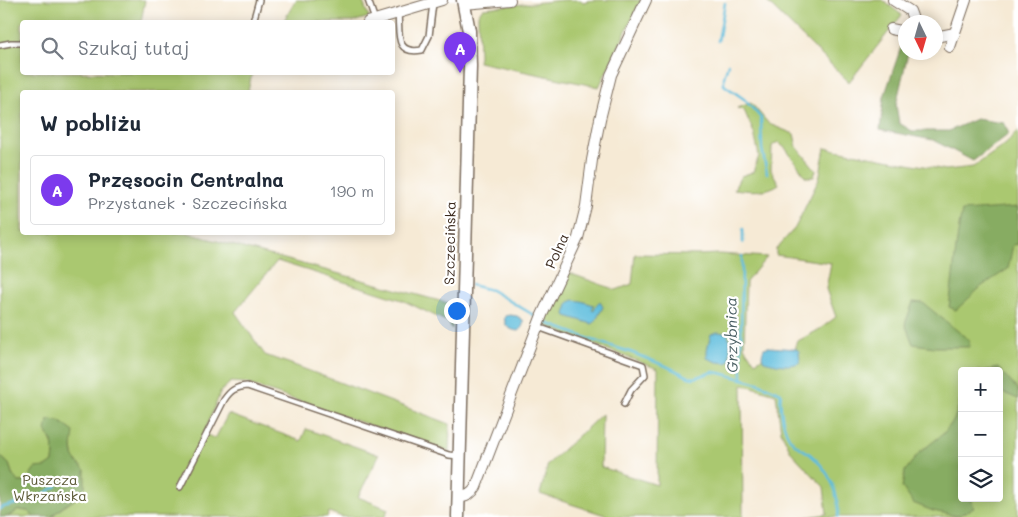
<!DOCTYPE html>
<html lang="pl">
<head>
<meta charset="utf-8">
<style>
  body { margin:0; font-family:Mali,sans-serif; background:#f2f2f3; color:#1f2937 }
  .controls { position:absolute; right:15px; bottom:15px; display:grid; overflow:hidden; border-radius:5px; box-shadow:0 2px 12px #0003 }
  .controls button { width:45px; height:45px; display:grid; place-items:center; padding:0; border:0; border-bottom:1px solid #e0e1e3; background:#fff; color:#1f2937; font:25px sans-serif }
  .compass { position:absolute; left:898px; top:15px; width:45px; height:45px; border-radius:50%; background:#fff; box-shadow:0 2px 12px #0003; rotate:175deg }
  .you { position:absolute; left:456px; top:310px; width:18px; height:18px; margin:-12px; border:4px solid #fff; border-radius:50%; background:#1a73e8; box-shadow:0 0 0 8px #1a73e833 }
  .badge { display:grid; place-items:center; width:32px; height:32px; border-radius:50%; background:#7c3aed; color:#fff; font-size:16px; font-weight:700 }
  .pin { position:absolute; translate:-50% -41px; filter:drop-shadow(0 1px 2px #0008) }
  .pin::after { content:''; position:absolute; top:26px; width:18px; height:15px; background:inherit; clip-path:polygon(0 0,100% 0,50% 100%) }
  .list { margin:0; padding:0; list-style:none }
  h2 { display:flex; justify-content:space-between; align-items:center; height:65px; margin:0; padding:0 20px; font-size:21px }
  h2 small { font-size:16px; font-weight:400; color:#747a83 }
  .list li { display:grid; grid-template-columns:32px 1fr auto; gap:15px; align-items:center; box-sizing:border-box; height:70px; margin:0 10px 10px; padding:0 10px; border:1px solid #e0e1e3; border-radius:5px }
  .list b { display:block; font-size:19px; white-space:nowrap }
  .list p { margin:0; font-size:16px; white-space:nowrap; color:#747a83 }
  .list em { font-size:16px; font-style:normal; color:#747a83 }
  .icon { flex:none; width:28px; height:28px; fill:none; stroke:currentColor; stroke-width:2; stroke-linecap:round; stroke-linejoin:round }
  .map { position:relative; flex:none; width:1018px; height:517px; overflow:hidden }
  .search { position:absolute; background:#fff; box-shadow:0 2px 12px #0003; left:20px; top:20px; width:375px; height:55px; display:flex; align-items:center; gap:12px; box-sizing:border-box; padding:0 18px; border-radius:5px; color:#747a83; font-size:19px }
  .panel { position:absolute; background:#fff; box-shadow:0 2px 12px #0003; left:20px; top:90px; width:375px; height:145px; border-radius:5px }
  .map>svg:first-child { display:block }
  .green { fill:#aac86f; stroke:#727946; fill-rule:evenodd }
  .forest { fill:#87ac62; stroke:#616b40 }
  .water { fill:#5fbddd; stroke:#4d747e }
  .lines { fill:none; stroke-linecap:round; stroke-linejoin:round }
  .stream { stroke:#5fbddd; stroke-width:2.5 }
  .service-casing { stroke:#7c6d5e; stroke-width:8 }
  .minor-casing { stroke:#7c6d5e; stroke-width:12 }
  .tertiary-casing { stroke:#7c6d5e; stroke-width:15 }
  .service { stroke:#fff; stroke-width:5 }
  .minor { stroke:#fff; stroke-width:10 }
  .tertiary { stroke:#fff; stroke-width:12 }
  .labels { text-anchor:middle; stroke-width:4.5; stroke-linejoin:round; paint-order:stroke }
  .street-label { font-size:14px; fill:#3b2a1e; stroke:#fff }
  .park-label { font-size:14px; fill:#5c5936; stroke:#fff }
  .water-label { font-size:15px; font-style:italic; fill:#485d61; stroke:#fff }
</style>
</head>
<body>
<div class="map">
<svg width="1018" height="517" viewBox="0 0 1018 517">
  <rect width="100%" height="100%" fill="#fff"/>
  <filter id="ink" filterUnits="userSpaceOnUse"><feTurbulence type="fractalNoise" baseFrequency=".02" numOctaves="2"/><feDisplacementMap in="SourceGraphic" scale="10" xChannelSelector="R" yChannelSelector="G"/><feConvolveMatrix kernelMatrix="1 2 1 2 8 2 1 2 1" color-interpolation-filters="sRGB"/></filter>
  <filter id="wash" filterUnits="userSpaceOnUse"><feTurbulence type="fractalNoise" baseFrequency=".0096" numOctaves="4" result="noise"/><feDisplacementMap in="SourceGraphic" scale="20" xChannelSelector="R" yChannelSelector="G"/><feGaussianBlur stdDeviation="1.12" result="paint"/><feColorMatrix in="noise" values="0 0 0 0 0 0 0 0 0 0 0 0 0 0 0 0 0 1.4 0 .05"/><feComposite in="paint" operator="in"/></filter>
  <g filter="url(#wash)">
    <rect width="100%" height="100%" fill="#f6ead5"/>
    <!-- green -->
    <g class="green">
      <path d="M0 0H145L141 22H22V72L254 73 251 78 248 91 254 92H22V232L188 233 451 304 452 329 448 322 402 300 277 261 235 312 265 355 291 364 450 424 449 452 245 383 231 382 221 391 204 433 215 439 228 414 301 441 306 429 379 455 358 497 388 509 385 517H342L329 512 327 517H52C58 509 65 507 72 501 77 497 82 478 85 470L74 460 72 446 46 430C52 441 55 449 53 462L46 467 30 475 29 482H19L13 476 9 464 0 456Z"/>
      <path d="M296 0H362L369 17 353 22H283Z"/>
      <path d="M563 0H581L583 2 593 0H641L599 87 478 62 479 56 478 15 483 8Z"/>
      <path d="M765 0H882L902 15 849 82Z"/>
      <path d="M751 103 769 124 794 134 797 147 816 170 814 177H806L786 149 778 142 772 146 771 170 779 184C766 193 749 191 734 189L741 176 753 172 759 156 754 133 744 110 737 108Z"/>
      <path d="M1018 131V517H807L827 514 824 487 791 452 781 431 776 394 742 384 743 517H611L540 494 548 464 602 414 601 467 657 485 658 369 543 325 569 273 616 290 632 284 635 254 698 255 720 254 767 257 746 282 744 347 755 362 762 358 764 361 800 362 799 351 796 349V342L820 329 836 317 826 289 831 263 776 255V249L795 228 819 179 825 148 946 170 973 167 1006 144ZM962 371H999V498H962Z"/>
      <path d="M19 510 28 511 34 517H7Z"/>
    </g>
    <!-- forest -->
    <g class="forest">
      <path d="M901 47 905 49 906 52 908 53 896 105 899 123 912 131H949L976 119 1004 123 1009 134 973 161 933 140 880 130 884 97Z"/>
      <path d="M1018 207V244L1013 245 1008 269 982 286 956 310 949 307C954 275 955 243 962 211Z"/>
      <path d="M913 302 923 303 969 340 970 347H935L913 344 905 324Z"/>
      <path d="M998 368 1018 390V399L999 391V371H983Z"/>
      <path d="M961 398 962 498H971L974 508 957 516 933 511 913 503 902 487 905 471 919 453 943 434 954 420Z"/>
      <path d="M48 420 59 421 74 432C71 453 70 456 85 470V487L74 500 64 506 53 515 52 517H34L28 511 19 510 7 517H0V456L9 464 13 476 19 482H29L30 475 35 468 46 467 53 462 54 453 52 442 46 430Z"/>
    </g>
    <!-- water -->
    <g class="water">
      <path d="M574 300 581 301 594 305 592 310 594 311 596 306 600 302 603 307 595 322 592 324 566 316 565 314 569 302Z"/>
      <path d="M510 315 517 316 523 320C524 325 522 328 518 331 509 330 503 325 505 316Z"/>
      <path d="M717 332 727 333 730 340V361L727 363 717 362 707 358V350L711 334Z"/>
      <path d="M768 347 796 349 799 351 800 362C791 368 774 364 764 361 761 357 762 353 764 348Z"/>
    </g>
    <g class="lines">
      <!-- stream -->
      <g class="stream">
        <path d="M718 41 725 3"/>
        <path d="M728 64 724 77V85L744 99 761 118 762 149 767 173"/>
        <path d="M743 243V229"/>
        <path d="M471 285 491 290 537 317"/>
        <path d="M544 322 592 340 630 352 666 366 689 377 694 378 713 372 720 373 758 383 781 393C779 405 783 432 792 441 797 447 805 450 811 455 829 470 840 494 838 517"/>
        <path d="M742 378 741 350 742 256"/>
        <path d="M0 509 3 507 33 500 57 486"/>
      </g>
    </g>
  </g>
  <g filter="url(#ink)">
    <g class="lines">
      <defs>
        <g id="service">
          <path d="M368 0 375 20"/>
          <path d="M398 13C400 33 394 55 422 50L429 36 433 3"/>
          <path d="M253 22 259 0"/>
          <path d="M0 45 11 43H22"/>
          <path d="M538 327 643 365 645 375 631 390 624 404"/>
          <path d="M180 487 224 400C230 391 235 387 247 386L449 455 459 456"/>
        </g>
        <g id="minor">
          <path d="M893 0 910 11 914 22"/>
          <path d="M464 4 510 0"/>
          <path d="M368 22 442 0"/>
          <path d="M891 29 906 32"/>
          <path d="M936 36H940L955 33"/>
          <path d="M950 47 966 0"/>
          <path d="M459 498C467 497 472 494 476 487L542 315 578 238 586 206 592 160 600 119 611 75 646 0"/>
        </g>
        <path id="tertiary" d="M458 517 470 66 469 31 463 0"/>
      </defs>
      <!-- service casing -->
      <use href="#service" class="service-casing"/>
      <!-- minor casing -->
      <use href="#minor" class="minor-casing"/>
      <!-- tertiary casing -->
      <use href="#tertiary" class="tertiary-casing"/>
      <!-- service -->
      <use href="#service" class="service"/>
      <!-- minor -->
      <use href="#minor" class="minor"/>
      <!-- tertiary -->
      <use href="#tertiary" class="tertiary"/>
    </g>
  </g>
  <g class="labels">
    <!-- street labels -->
    <g class="street-label">
      <text transform="translate(450 243) rotate(-89)" y="5">Szczecińska</text>
      <text transform="translate(557 251) rotate(-66)" y="5">Polna</text>
    </g>
    <!-- park labels -->
    <g class="park-label">
      <text x="50" y="485">Puszcza<tspan x="50" dy="16">Wkrzańska</tspan></text>
    </g>
    <!-- water labels -->
    <g class="water-label">
      <text transform="translate(732 335) rotate(-91)" y="5">Grzybnica</text>
    </g>
  </g>
</svg>
<div class="controls">
<button>+</button>
<button>−</button>
<button><svg class="icon" aria-label="layers" viewBox="0 0 24 24"><path d="M12 4l9 5-9 5-9-5zM3 14l9 5 9-5"/></svg></button>
</div>
<svg class="compass" viewBox="-18 -18 36 36"><path d="M0-13l5 13h-10z" fill="#e53935"/><path d="M0 13l5-13h-10z" fill="#747a83"/></svg>
<div class="you"></div>
<div class="pin badge" style="left:460px;top:73px">A</div>
<div class="search"><svg class="icon" aria-label="search" viewBox="0 0 24 24"><circle cx="10" cy="10" r="6"/><path d="M15 15l6 6"/></svg>Szukaj tutaj</div>
<section class="panel">
<h2>W pobliżu<small></small></h2>
<ul class="list">
<li><span class="badge">A</span><div><b>Przęsocin Centralna</b><p>Przystanek · Szczecińska</p></div><em>190 m</em></li>
</ul>
</section>
</div>
</body>
</html>
